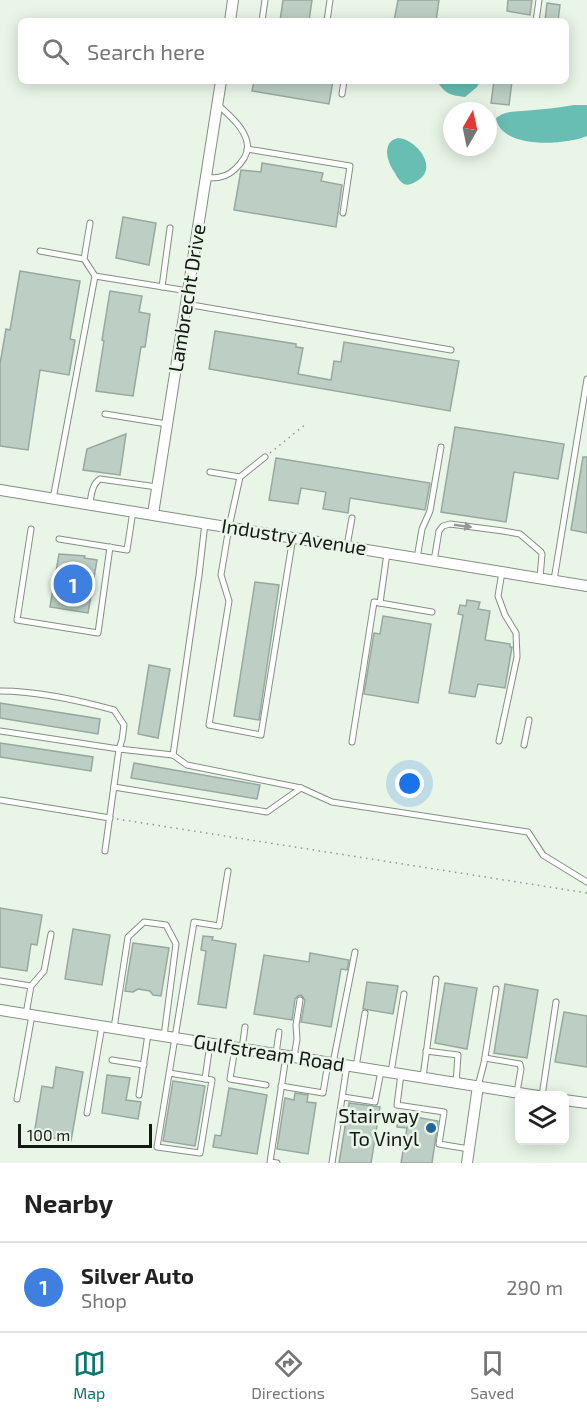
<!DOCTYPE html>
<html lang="en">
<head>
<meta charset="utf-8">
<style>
  body { margin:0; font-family:"Exo 2",sans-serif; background:#f6f6f6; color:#222 }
  .controls { position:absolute; right:18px; bottom:18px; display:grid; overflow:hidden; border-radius:9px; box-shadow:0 3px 15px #0003 }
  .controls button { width:54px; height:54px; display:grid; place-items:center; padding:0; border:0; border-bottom:2px solid #e0e0e0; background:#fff; color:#222; font:30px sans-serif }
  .compass { position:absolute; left:443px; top:102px; width:54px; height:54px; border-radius:50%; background:#fff; box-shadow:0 3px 15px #0003; rotate:9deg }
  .scale { position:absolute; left:18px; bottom:15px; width:134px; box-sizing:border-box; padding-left:6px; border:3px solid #151914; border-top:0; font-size:16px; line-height:21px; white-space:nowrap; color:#151914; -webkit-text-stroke:4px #e8f5e7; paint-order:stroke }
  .you { position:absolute; left:410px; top:784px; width:21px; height:21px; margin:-15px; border:4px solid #fff; border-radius:50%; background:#1a73e8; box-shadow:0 0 0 9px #1a73e833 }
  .badge { display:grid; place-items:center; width:39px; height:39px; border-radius:50%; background:#0f766e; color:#fff; font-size:20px; font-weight:700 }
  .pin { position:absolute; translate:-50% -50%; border:3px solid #fff; box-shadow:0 2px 6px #0006 }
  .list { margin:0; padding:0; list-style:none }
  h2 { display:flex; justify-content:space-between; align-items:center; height:78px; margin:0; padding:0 24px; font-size:26px }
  h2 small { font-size:20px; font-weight:400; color:#767676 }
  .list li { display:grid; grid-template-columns:39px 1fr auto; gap:18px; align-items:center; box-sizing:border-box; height:90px; padding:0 24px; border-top:2px solid #e0e0e0 }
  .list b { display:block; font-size:22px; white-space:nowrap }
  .list p { margin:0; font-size:20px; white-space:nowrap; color:#767676 }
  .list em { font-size:20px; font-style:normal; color:#767676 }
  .icon { flex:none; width:33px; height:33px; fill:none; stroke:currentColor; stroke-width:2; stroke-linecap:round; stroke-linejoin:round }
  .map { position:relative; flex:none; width:587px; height:1163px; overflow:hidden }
  .search { position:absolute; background:#fff; box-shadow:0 3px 15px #0003; left:18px; right:18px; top:18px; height:66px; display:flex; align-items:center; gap:15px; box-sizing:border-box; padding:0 21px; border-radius:9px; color:#767676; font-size:22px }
  .sheet { height:168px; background:#fff }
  nav { display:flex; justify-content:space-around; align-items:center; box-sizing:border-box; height:84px; border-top:2px solid #e0e0e0; background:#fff; font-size:16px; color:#767676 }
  nav a { display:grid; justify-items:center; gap:3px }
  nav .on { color:#0f766e }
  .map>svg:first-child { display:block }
  .water { fill:#68beb3 }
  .building { fill:#bdcfc5; stroke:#97a89f; stroke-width:1.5 }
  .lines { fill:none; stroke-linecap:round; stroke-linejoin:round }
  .lane-casing { stroke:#838f82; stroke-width:7 }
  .street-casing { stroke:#838f82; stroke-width:12 }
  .path { stroke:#8e988d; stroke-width:1.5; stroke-dasharray:1.5 4.5; stroke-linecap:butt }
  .lane { stroke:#fff; stroke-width:5 }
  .street { stroke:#fff; stroke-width:10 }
  .oneway { fill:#969895 }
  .poi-dot { fill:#24659a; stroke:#e8f5e7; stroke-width:2 }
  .labels { text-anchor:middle; stroke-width:5; stroke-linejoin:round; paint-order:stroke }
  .street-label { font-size:20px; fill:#151914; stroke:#e8f5e7 }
  .poi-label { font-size:20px; fill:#151914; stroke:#e8f5e7; text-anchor:end }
</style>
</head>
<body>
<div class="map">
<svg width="587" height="1163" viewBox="0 0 587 1163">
  <rect width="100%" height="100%" fill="#e8f5e7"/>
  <!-- water -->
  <g class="water">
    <path d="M437 81H480L477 87 465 97C451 95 446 95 437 81Z"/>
    <path d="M574 105H587V136C566 145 501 150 496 118 500 115 504 113 510 112 531 110 553 109 574 105Z"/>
    <path d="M398 138C416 139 440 168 417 181 413 183 409 186 404 184 400 182 397 177 395 173 387 162 381 142 398 138Z"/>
  </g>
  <!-- building -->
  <g class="building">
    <path d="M283 0H312L309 21H280Z"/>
    <path d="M398 0H439L436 21H394Z"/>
    <path d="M508 0H532L530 15 507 11Z"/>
    <path d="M547 3 560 5 558 21H545Z"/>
    <path d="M254 81H333L329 104 252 91Z"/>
    <path d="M494 81H512L509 105 491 103Z"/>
    <path d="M262 163 323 173 321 181 342 185 336 227 234 210 241 170 261 172Z"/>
    <path d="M123 217 156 223 149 265 116 258Z"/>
    <path d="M20 271 80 281 70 339 75 340 69 375 40 370 28 450 0 446V364L6 329 10 330Z"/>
    <path d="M110 291 142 296 139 312 150 314 145 347H141L133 396 96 391 104 341 102 340Z"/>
    <path d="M215 331 296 344V347L303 348 298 374 331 380 334 361 341 362 344 342 459 361 450 411 209 369Z"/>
    <path d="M455 427 564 444 558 479 514 472 506 522 441 512Z"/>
    <path d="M126 434 120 475 83 470 87 449Z"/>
    <path d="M583 457H587V533L571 530Z"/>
    <path d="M276 458 430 483 425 510 350 498 348 513 323 509 326 492 301 488 298 504 269 500Z"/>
    <path d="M59 554 85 556 84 558 97 560 88 613 50 607Z"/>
    <path d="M255 582 279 585 259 720 234 716Z"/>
    <path d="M467 600 480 602 478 609 490 611 485 640 510 644V647H512L505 688 478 684 475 697 449 693 463 615 458 614 460 605 466 606Z"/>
    <path d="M383 616 431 624 418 703 364 694 374 633 380 634Z"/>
    <path d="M149 665 170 669 158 738 138 734Z"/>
    <path d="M0 703 100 719 98 734 0 718Z"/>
    <path d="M0 743 93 757 91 771 0 757Z"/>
    <path d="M134 763 260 785 257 799 131 778Z"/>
    <path d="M0 908 42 915 37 945 31 944 27 971 0 967Z"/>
    <path d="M73 929 110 935 102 985 65 979Z"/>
    <path d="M203 936 213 937 212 940 236 944 226 1008 198 1004 206 951 201 950Z"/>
    <path d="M133 943 169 948 161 996 153 995 150 991 138 989 133 992 125 991Z"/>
    <path d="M310 953 349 960 347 970 341 969 331 1027 301 1022 305 1000 301 995 298 996 295 999 292 1020 254 1014 264 955 309 962Z"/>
    <path d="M367 982 398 986 393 1014 363 1009Z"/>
    <path d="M445 983 477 988 467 1049 435 1043Z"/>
    <path d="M505 984 538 990 527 1058 494 1053Z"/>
    <path d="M564 1012 587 1016V1067L555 1062Z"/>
    <path d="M56 1067 83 1072 71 1141 34 1135 42 1086 53 1088Z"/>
    <path d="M107 1075 130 1078 126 1100 141 1102 138 1119 102 1113Z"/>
    <path d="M173 1081 205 1086 195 1146 163 1141Z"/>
    <path d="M229 1088 267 1095 257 1154 213 1147 215 1135 221 1136Z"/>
    <path d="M295 1093 308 1095 307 1102 316 1103 308 1154 277 1149 285 1098 294 1100Z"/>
    <path d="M349 1103 380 1107 371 1163H339Z"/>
    <path d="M399 1114 438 1121 432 1163H401L407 1128 397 1127Z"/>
  </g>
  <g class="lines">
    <defs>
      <g id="lane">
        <path d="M262 21 265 0"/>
        <path d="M327 21 330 0"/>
        <path d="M536 21 539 0"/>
        <path d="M342 94 344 81"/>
        <path d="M247 149 350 166 343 213"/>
        <path d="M205 178C210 178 216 178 220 177 233 175 251 156 247 142 244 127 228 114 217 104"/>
        <path d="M40 251 84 259 95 276"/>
        <path d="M84 259 90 223"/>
        <path d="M162 287 170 228"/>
        <path d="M186 304 451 350"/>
        <path d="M105 414 167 424"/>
        <path d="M265 457 240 477 229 527 221 575 229 601 209 725 261 735 293 537"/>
        <path d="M210 472 240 477"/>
        <path d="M53 499 95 276 188 291"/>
        <path d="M90 504C91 496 92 484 100 479L157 487"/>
        <path d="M31 529 17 620 98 633 110 547"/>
        <path d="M59 539 127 550 133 511"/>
        <path d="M347 546 352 518"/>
        <path d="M387 553 380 603 432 612"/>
        <path d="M417 558 422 529 430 511 441 447"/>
        <path d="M434 561 439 531 443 526 450 524 503 531 520 534 541 552 542 554 540 578"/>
        <path d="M554 580 587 379"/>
        <path d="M0 691C38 691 77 700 114 710L124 725 122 740 119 749 0 731"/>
        <path d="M499 741 517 657 516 633 505 615 498 596 502 572"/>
        <path d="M352 742 374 602 380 603"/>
        <path d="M524 745 529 720"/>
        <path d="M173 755 187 765 301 788 332 802 528 832 543 855 587 882"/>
        <path d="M114 787 267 812 301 788"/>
        <path d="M0 800 110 818"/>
        <path d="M105 851 119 749 173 755 199 575 205 523"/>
        <path d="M0 981 31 986 26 1014"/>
        <path d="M31 986 44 971 51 934"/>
        <path d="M114 1028 128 937 144 922 166 925 176 944 164 1036"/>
        <path d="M235 1048 230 1079 266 1085"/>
        <path d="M242 1049 245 1027"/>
        <path d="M426 1051 458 1055 456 1083"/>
        <path d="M276 1054 279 1032"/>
        <path d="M294 1057 297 1039 296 1025 300 1000"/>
        <path d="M485 1058 520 1064 521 1069 517 1092"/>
        <path d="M112 1060 144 1065"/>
        <path d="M333 1063 355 952"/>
        <path d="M356 1067 365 1013"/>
        <path d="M391 1072 404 994"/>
        <path d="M169 1073 212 1080 200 1153 157 1147 194 922 219 926 228 871"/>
        <path d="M401 1074 397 1105 444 1112 439 1144 469 1149"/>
        <path d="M423 1077 436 979"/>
        <path d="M205 1079 210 1044"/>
        <path d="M281 1086 323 1093 328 1063"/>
        <path d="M478 1086 484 1063 496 989"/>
        <path d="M139 1095 148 1034"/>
        <path d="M542 1096 556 1002"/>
        <path d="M343 1097 375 1102 381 1071"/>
        <path d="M17 1099 32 1015"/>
        <path d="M87 1113 102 1026"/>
        <path d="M277 1163 270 1162 286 1056"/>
        <path d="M332 1163 347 1065"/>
      </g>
      <g id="street">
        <path d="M230 21 233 0"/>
        <path d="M0 490 587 586"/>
        <path d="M153 514 221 81"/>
        <path d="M0 1010 538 1096"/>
        <path d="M564 1100 587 1103"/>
        <path d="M467 1163 478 1086"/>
      </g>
    </defs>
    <!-- lane casing -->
    <use href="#lane" class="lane-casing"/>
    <!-- street casing -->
    <use href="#street" class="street-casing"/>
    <!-- path -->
    <g class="path">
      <path d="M270 453 306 424"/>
      <path d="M117 819 587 893"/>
    </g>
    <!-- lane -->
    <use href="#lane" class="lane"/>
    <!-- street -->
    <use href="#street" class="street"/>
  </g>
  <!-- one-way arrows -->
  <defs><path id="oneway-solid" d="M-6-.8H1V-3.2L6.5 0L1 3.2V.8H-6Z" transform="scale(1.5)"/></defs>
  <use class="oneway" href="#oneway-solid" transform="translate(463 526) rotate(8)"/>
  <!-- markers -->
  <circle class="poi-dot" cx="431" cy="1128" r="6"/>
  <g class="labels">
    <!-- street labels -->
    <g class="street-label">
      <text transform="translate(187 298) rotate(-81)" y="7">Lambrecht Drive</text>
      <text transform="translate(294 537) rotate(9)" y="7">Industry Avenue</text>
      <text transform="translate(269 1053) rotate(9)" y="7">Gulfstream Road</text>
    </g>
    <!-- poi labels -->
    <g class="poi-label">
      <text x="419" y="1123">Stairway<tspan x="419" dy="23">To Vinyl</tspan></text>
    </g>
  </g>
</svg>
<div class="controls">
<button><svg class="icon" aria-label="layers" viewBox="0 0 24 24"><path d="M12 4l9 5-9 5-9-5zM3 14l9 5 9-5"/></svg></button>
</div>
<svg class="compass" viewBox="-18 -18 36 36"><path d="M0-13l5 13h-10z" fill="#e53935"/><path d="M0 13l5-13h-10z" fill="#767676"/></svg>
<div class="scale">100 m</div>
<div class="you"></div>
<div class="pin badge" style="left:73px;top:584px;background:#3f7fe0">1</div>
<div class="search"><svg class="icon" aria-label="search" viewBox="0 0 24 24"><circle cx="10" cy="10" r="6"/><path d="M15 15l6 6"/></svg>Search here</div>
</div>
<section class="sheet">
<h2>Nearby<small></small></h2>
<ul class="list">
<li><span class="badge" style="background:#3f7fe0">1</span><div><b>Silver Auto</b><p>Shop</p></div><em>290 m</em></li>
</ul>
</section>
<nav>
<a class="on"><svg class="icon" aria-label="map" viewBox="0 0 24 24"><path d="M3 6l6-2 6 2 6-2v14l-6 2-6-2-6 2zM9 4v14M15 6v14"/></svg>Map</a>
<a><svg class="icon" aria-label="directions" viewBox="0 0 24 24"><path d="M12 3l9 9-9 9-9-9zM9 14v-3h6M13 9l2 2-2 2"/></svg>Directions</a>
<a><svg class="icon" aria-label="saved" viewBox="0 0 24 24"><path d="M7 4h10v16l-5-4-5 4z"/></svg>Saved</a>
</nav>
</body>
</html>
